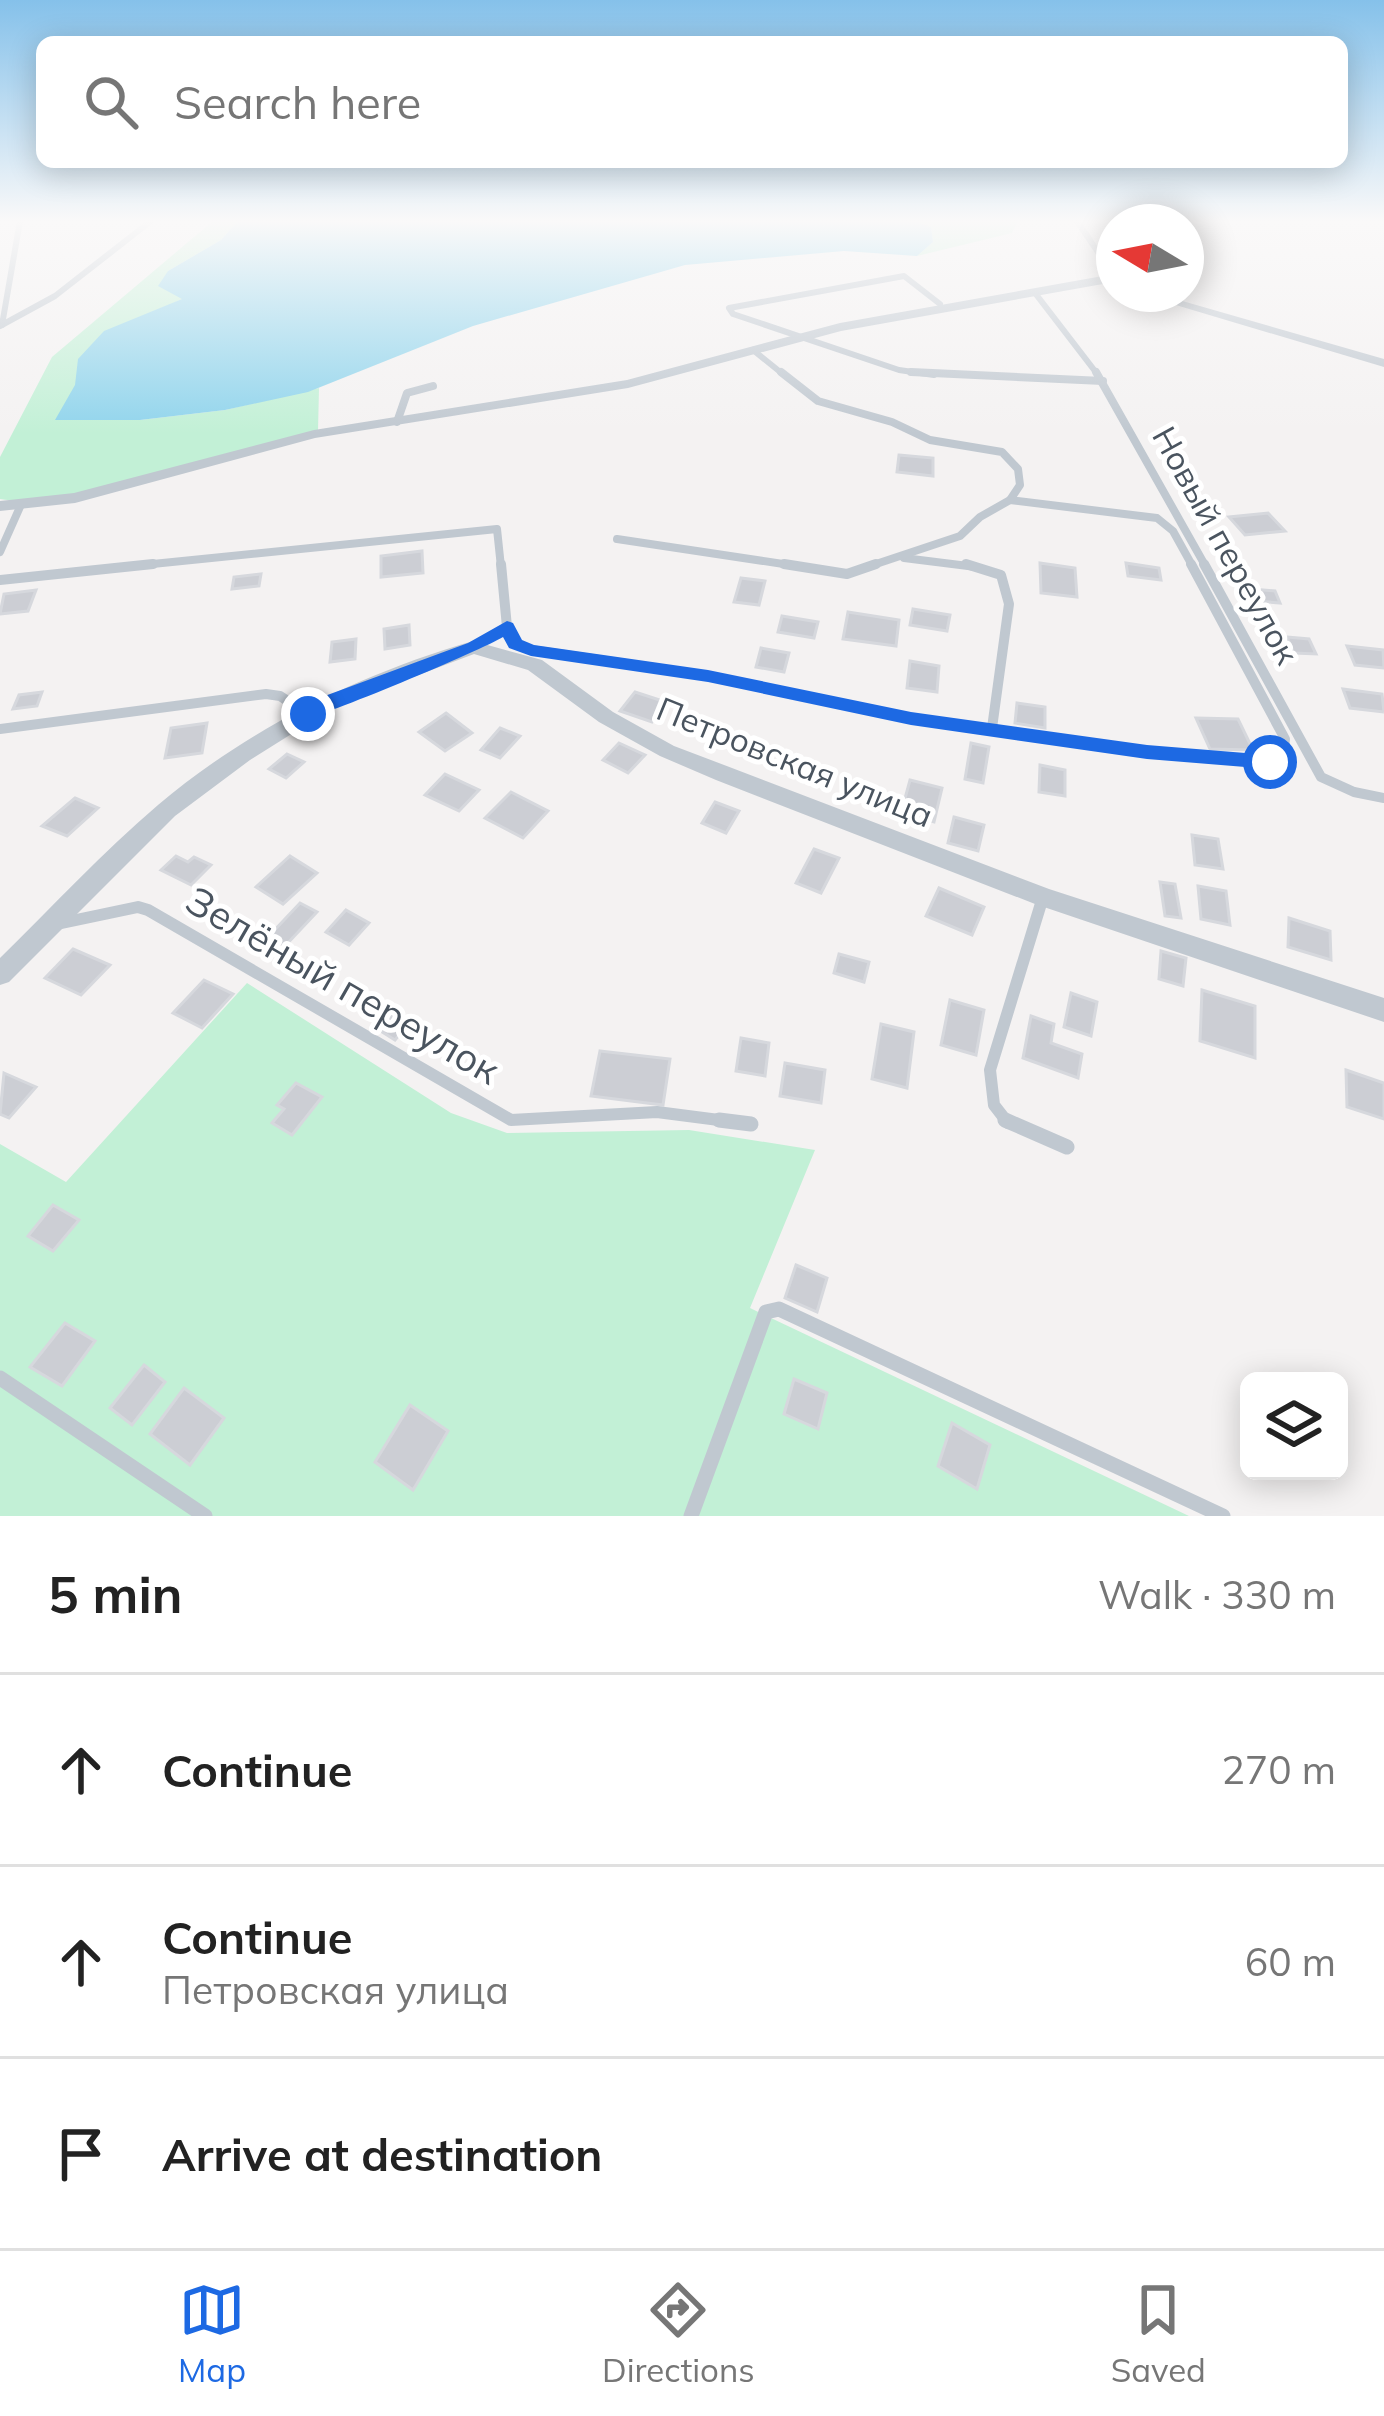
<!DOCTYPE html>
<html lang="en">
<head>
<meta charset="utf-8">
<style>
  body { margin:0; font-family:Mulish,sans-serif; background:#f2f2f2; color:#222 }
  .controls { position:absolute; right:36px; bottom:36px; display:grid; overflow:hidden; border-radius:18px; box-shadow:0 6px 30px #0003 }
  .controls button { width:108px; height:108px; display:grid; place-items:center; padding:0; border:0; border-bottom:3px solid #e0e0e0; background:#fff; color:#222; font:60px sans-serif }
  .compass { position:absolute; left:1096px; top:204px; width:108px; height:108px; border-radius:50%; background:#fff; box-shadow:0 6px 30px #0003; rotate:280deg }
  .stop { position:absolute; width:36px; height:36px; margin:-27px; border:9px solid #1d69e3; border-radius:50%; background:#fff }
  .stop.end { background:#1d69e3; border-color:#fff; box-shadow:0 3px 12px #0008 }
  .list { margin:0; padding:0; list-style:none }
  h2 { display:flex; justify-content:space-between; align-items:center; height:156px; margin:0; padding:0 48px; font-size:51px }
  h2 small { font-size:39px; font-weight:400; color:#767676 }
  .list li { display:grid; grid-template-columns:78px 1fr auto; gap:36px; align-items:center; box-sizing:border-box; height:192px; padding:0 48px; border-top:3px solid #e0e0e0 }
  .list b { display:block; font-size:45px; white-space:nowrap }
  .list p { margin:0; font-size:39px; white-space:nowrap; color:#767676 }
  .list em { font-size:39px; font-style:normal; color:#767676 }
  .icon { flex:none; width:66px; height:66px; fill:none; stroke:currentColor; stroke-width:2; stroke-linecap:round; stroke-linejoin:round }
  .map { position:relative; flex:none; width:1384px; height:1516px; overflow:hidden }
  .search { position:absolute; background:#fff; box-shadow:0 6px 30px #0003; left:36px; right:36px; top:36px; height:132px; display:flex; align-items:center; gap:30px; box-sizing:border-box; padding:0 42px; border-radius:18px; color:#767676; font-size:45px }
  .sheet { height:732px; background:#fff }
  nav { display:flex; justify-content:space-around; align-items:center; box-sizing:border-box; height:168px; border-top:3px solid #e0e0e0; background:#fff; font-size:33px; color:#767676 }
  nav a { display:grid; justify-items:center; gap:6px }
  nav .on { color:#1d69e3 }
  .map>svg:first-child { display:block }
  .green { fill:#c2f0d6 }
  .water { fill:#90d4ec }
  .building { fill:#ccced4; stroke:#d6d8dd; stroke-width:3 }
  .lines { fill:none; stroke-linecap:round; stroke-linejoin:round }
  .service-far4 { stroke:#c0c8d0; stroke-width:6 }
  .service-far3 { stroke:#c0c8d0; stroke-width:8 }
  .service-far2 { stroke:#c0c8d0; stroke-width:10 }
  .service-far1 { stroke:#c0c8d0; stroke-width:12 }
  .service { stroke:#c0c8d0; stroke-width:15 }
  .minor { fill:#c0c8d0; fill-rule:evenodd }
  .route { fill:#1d69e3 }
  .labels { text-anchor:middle; stroke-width:10; stroke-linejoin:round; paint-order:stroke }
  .street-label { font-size:33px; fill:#4a545f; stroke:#fff }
  .near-street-label { font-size:39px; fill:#4a545f; stroke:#fff }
</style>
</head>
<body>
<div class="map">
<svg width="1384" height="1516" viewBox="0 0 1384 1516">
  <rect width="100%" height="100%" fill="#f4f2f2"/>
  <!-- green -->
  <g class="green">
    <path d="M213 221H238L221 240 168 271 184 298 147 316 140 420 225 410 319 388 318 431C238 448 73 512 0 499V457L52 357Z"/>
    <path d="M916 221H1018L1012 233 917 256 933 242 931 227Z"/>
    <path d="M247 983 451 1113 507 1133 689 1130 815 1150 750 1308 1189 1516H0V1144L66 1182Z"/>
  </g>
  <!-- water -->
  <path class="water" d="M238 221H916L931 227 933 242 917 256 844 251 685 265 473 326 308 392 225 410 140 420H55L75 385 78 359 104 331 182 299 158 286 168 271 221 240Z"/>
  <!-- building -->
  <g class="building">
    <path d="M899 455 933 458V476L897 472Z"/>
    <path d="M1268 513 1285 531 1245 535 1229 517Z"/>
    <path d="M422 551 423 573 381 577V556Z"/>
    <path d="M1040 563 1075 568 1077 597 1041 593Z"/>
    <path d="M1126 563 1159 568 1161 580 1128 576Z"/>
    <path d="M261 574 259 586 232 589 234 577Z"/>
    <path d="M741 578 765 581 759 605 734 602Z"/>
    <path d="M1240 588 1275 591 1280 603 1244 600Z"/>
    <path d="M36 590 28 611 0 614 4 594Z"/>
    <path d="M913 609 950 615 947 631 910 625Z"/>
    <path d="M848 612 899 620 896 646 843 639Z"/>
    <path d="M782 616 818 622 814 638 778 632Z"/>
    <path d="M409 625 410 645 385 649 384 629Z"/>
    <path d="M1287 637 1309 639 1316 654 1294 653Z"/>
    <path d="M356 639 355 659 330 662 332 642Z"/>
    <path d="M1347 646 1383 650 1384 668 1355 665Z"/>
    <path d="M761 648 789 653 784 672 756 667Z"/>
    <path d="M910 661 939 666 937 692 907 688Z"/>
    <path d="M1343 689 1382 694 1384 712 1350 708Z"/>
    <path d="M42 692 37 706 13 709 19 695Z"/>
    <path d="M635 692 666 702 652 722 620 711Z"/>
    <path d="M1017 703 1045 707V728L1015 723Z"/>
    <path d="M446 713 472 733 445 751 419 732Z"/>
    <path d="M1196 718 1238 719 1253 750 1210 749Z"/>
    <path d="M207 723 202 753 165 758 171 728Z"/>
    <path d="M500 728 520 736 500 758 481 750Z"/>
    <path d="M619 743 645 755 628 773 603 760Z"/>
    <path d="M971 743 989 747 983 783 965 779Z"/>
    <path d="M287 754 304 762 286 778 269 769Z"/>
    <path d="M1040 765 1065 770V796L1039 792Z"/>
    <path d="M445 774 479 790 459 811 425 795Z"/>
    <path d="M910 780 942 788 934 822 901 813Z"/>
    <path d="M511 792 548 811 523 838 485 818Z"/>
    <path d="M75 798 98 808 67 836 42 826Z"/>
    <path d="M715 802 739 811 726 833 702 823Z"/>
    <path d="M954 817 984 825 978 851 948 843Z"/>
    <path d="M1192 835 1218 839 1223 869 1195 865Z"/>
    <path d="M814 849 839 858 821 893 796 883Z"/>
    <path d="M176 856 188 862 194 857 211 865 191 885 161 870Z"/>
    <path d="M290 856 317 873 283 904 256 887Z"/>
    <path d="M1160 882 1175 884 1181 918 1165 916Z"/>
    <path d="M1198 886 1226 891 1230 925 1201 919Z"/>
    <path d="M939 888 984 907 972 935 926 916Z"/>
    <path d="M300 903 317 912 285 946 268 937Z"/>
    <path d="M346 910 369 923 349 945 326 932Z"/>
    <path d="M1289 918 1330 931 1331 960 1288 947Z"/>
    <path d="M73 949 110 965 81 995 45 978Z"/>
    <path d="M1161 951 1186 958 1183 986 1159 979Z"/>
    <path d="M839 954 869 962 864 982 834 973Z"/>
    <path d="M204 980 233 994 202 1028 173 1013Z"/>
    <path d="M1202 990 1255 1006V1058L1200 1041Z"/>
    <path d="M1071 993 1097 1002 1091 1036 1064 1027Z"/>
    <path d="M950 1000 984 1010 976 1055 941 1045Z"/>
    <path d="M395 1012 411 1021 395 1040 379 1030Z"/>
    <path d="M1031 1016 1054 1024 1051 1043 1082 1054 1078 1078 1023 1058Z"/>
    <path d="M881 1024 914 1032 907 1088 872 1079Z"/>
    <path d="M741 1038 769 1043 765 1076 736 1071Z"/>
    <path d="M600 1051 670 1059 663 1105 591 1096Z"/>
    <path d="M785 1063 825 1070 821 1103 780 1096Z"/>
    <path d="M1346 1070 1384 1083V1119L1347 1107Z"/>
    <path d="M4 1073 36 1087 9 1118 0 1114Z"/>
    <path d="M296 1083 322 1097 292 1135 272 1123 284 1109 277 1105Z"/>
    <path d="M53 1205 79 1220 53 1251 28 1236Z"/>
    <path d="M796 1265 827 1278 817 1312 785 1298Z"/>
    <path d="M65 1323 95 1341 62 1386 30 1367Z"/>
    <path d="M144 1365 165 1382 132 1425 110 1408Z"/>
    <path d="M794 1379 827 1393 818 1429 784 1414Z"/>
    <path d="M184 1388 224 1418 190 1465 150 1434Z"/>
    <path d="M410 1405 448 1431 413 1490 375 1462Z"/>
    <path d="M952 1423 990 1445 977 1489 938 1466Z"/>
  </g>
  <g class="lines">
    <!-- service-far4 -->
    <g class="service-far4">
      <path d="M1077 221 1114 276"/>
      <path d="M1035 293 1098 375"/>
      <path d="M2 325 20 221"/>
      <path d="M0 326 55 296 151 221"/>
      <path d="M753 350 784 375"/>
      <path d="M934 375 899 370 733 314 729 308 904 276 940 304"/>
    </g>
    <!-- service-far3 -->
    <g class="service-far3">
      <path d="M781 372 818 401 892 422 930 440 1002 452 1018 469 1020 485 1010 500 1157 518 1173 531 1193 567"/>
      <path d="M911 372 1103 381"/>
      <path d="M1096 372 1206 567"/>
      <path d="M397 422 407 393 433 386"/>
      <path d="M617 539 803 567"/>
      <path d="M0 552 20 507"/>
      <path d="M904 558 976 567"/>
      <path d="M123 567 497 529 501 567"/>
      <path d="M867 567 960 536 980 517 1010 500"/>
    </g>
    <!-- service-far2 -->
    <g class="service-far2">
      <path d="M501 564 507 627 515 644 531 650 708 676 912 719 1147 752 1271 762 1283 758 1285 739 1191 564"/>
      <path d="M784 564 847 574 876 564"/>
      <path d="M966 564 1001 575 1009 604 992 728"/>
      <path d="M1204 564 1321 777 1354 792 1384 798"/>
      <path d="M0 580 153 564"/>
      <path d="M473 647 507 627"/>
      <path d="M0 729 266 694 280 696 308 714"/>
    </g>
    <!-- service-far1 -->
    <g class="service-far1">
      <path d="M57 924 138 907 148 910 511 1120 657 1112 742 1123"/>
      <path d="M1008 1123 994 1105 990 1070 1043 897"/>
    </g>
    <!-- service -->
    <g class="service">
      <path d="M719 1120 751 1124"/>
      <path d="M1005 1120 1067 1147"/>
      <path d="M0 1378 205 1516"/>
      <path d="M691 1516 766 1312 779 1309 1223 1516"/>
    </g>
    <!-- minor -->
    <g class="minor">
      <path d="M1114 274V282L841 331 628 388 315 438 75 503 0 511V501L74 493 314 430 627 380 840 323Z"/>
      <path d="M1139 294H1158L1384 359V367Z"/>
      <path d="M473 641 542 660 613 712 674 746 732 768 1049 889 1384 998V1022L1035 904 716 780 660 756 599 722 528 670 474 654 336 706 250 760 175 816 9 982 0 985V958C52 907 103 852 158 805 249 728 360 674 473 641Z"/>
    </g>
  </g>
  <!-- sky -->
  <linearGradient id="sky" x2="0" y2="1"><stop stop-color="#85c1ea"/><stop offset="0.51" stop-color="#faf9f9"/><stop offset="1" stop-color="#faf9f9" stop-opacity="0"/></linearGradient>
  <rect width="1384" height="434" fill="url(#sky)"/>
  <!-- route -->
  <path class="route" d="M507 621 513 623 522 640 534 645 708 670 911 712 1147 745 1270 755 1280 762 1270 769 1147 759 911 725 708 682 531 656 509 648 503 637C484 649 314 721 301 719L298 714 322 697 468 643Z"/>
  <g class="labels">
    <!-- street labels -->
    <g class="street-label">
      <text transform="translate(1226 545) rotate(61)" y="12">Новый переулок</text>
      <text transform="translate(795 762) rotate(22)" y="12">Петровская улица</text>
    </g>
    <!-- near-street labels -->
    <g class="near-street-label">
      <text transform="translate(343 985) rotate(30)" y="14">Зелёный переулок</text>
    </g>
  </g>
</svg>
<div class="controls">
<button><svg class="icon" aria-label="layers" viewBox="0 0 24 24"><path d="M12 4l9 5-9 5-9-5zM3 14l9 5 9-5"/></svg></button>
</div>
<svg class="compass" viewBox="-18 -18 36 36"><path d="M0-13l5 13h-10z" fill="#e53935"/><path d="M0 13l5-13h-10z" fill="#767676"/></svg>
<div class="stop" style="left:1270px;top:762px"></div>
<div class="stop end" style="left:308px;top:714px"></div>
<div class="search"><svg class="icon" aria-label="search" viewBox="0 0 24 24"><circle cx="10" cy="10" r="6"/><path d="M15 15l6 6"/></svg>Search here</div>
</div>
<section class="sheet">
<h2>5 min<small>Walk · 330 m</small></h2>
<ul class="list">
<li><svg class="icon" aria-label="ahead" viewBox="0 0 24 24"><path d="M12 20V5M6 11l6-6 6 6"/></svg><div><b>Continue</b></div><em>270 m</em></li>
<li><svg class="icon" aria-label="ahead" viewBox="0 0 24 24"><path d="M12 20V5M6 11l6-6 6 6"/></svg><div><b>Continue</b><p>Петровская улица</p></div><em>60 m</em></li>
<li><svg class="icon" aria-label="arrive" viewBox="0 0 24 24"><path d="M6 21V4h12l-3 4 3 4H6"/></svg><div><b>Arrive at destination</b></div></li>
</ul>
</section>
<nav>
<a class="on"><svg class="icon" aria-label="map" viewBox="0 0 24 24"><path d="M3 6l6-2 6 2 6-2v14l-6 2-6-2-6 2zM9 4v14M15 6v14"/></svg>Map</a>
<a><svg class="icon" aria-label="directions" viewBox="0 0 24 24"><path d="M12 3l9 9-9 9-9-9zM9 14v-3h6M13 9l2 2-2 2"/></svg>Directions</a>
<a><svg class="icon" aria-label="saved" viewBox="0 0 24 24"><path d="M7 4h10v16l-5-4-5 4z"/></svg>Saved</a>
</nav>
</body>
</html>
